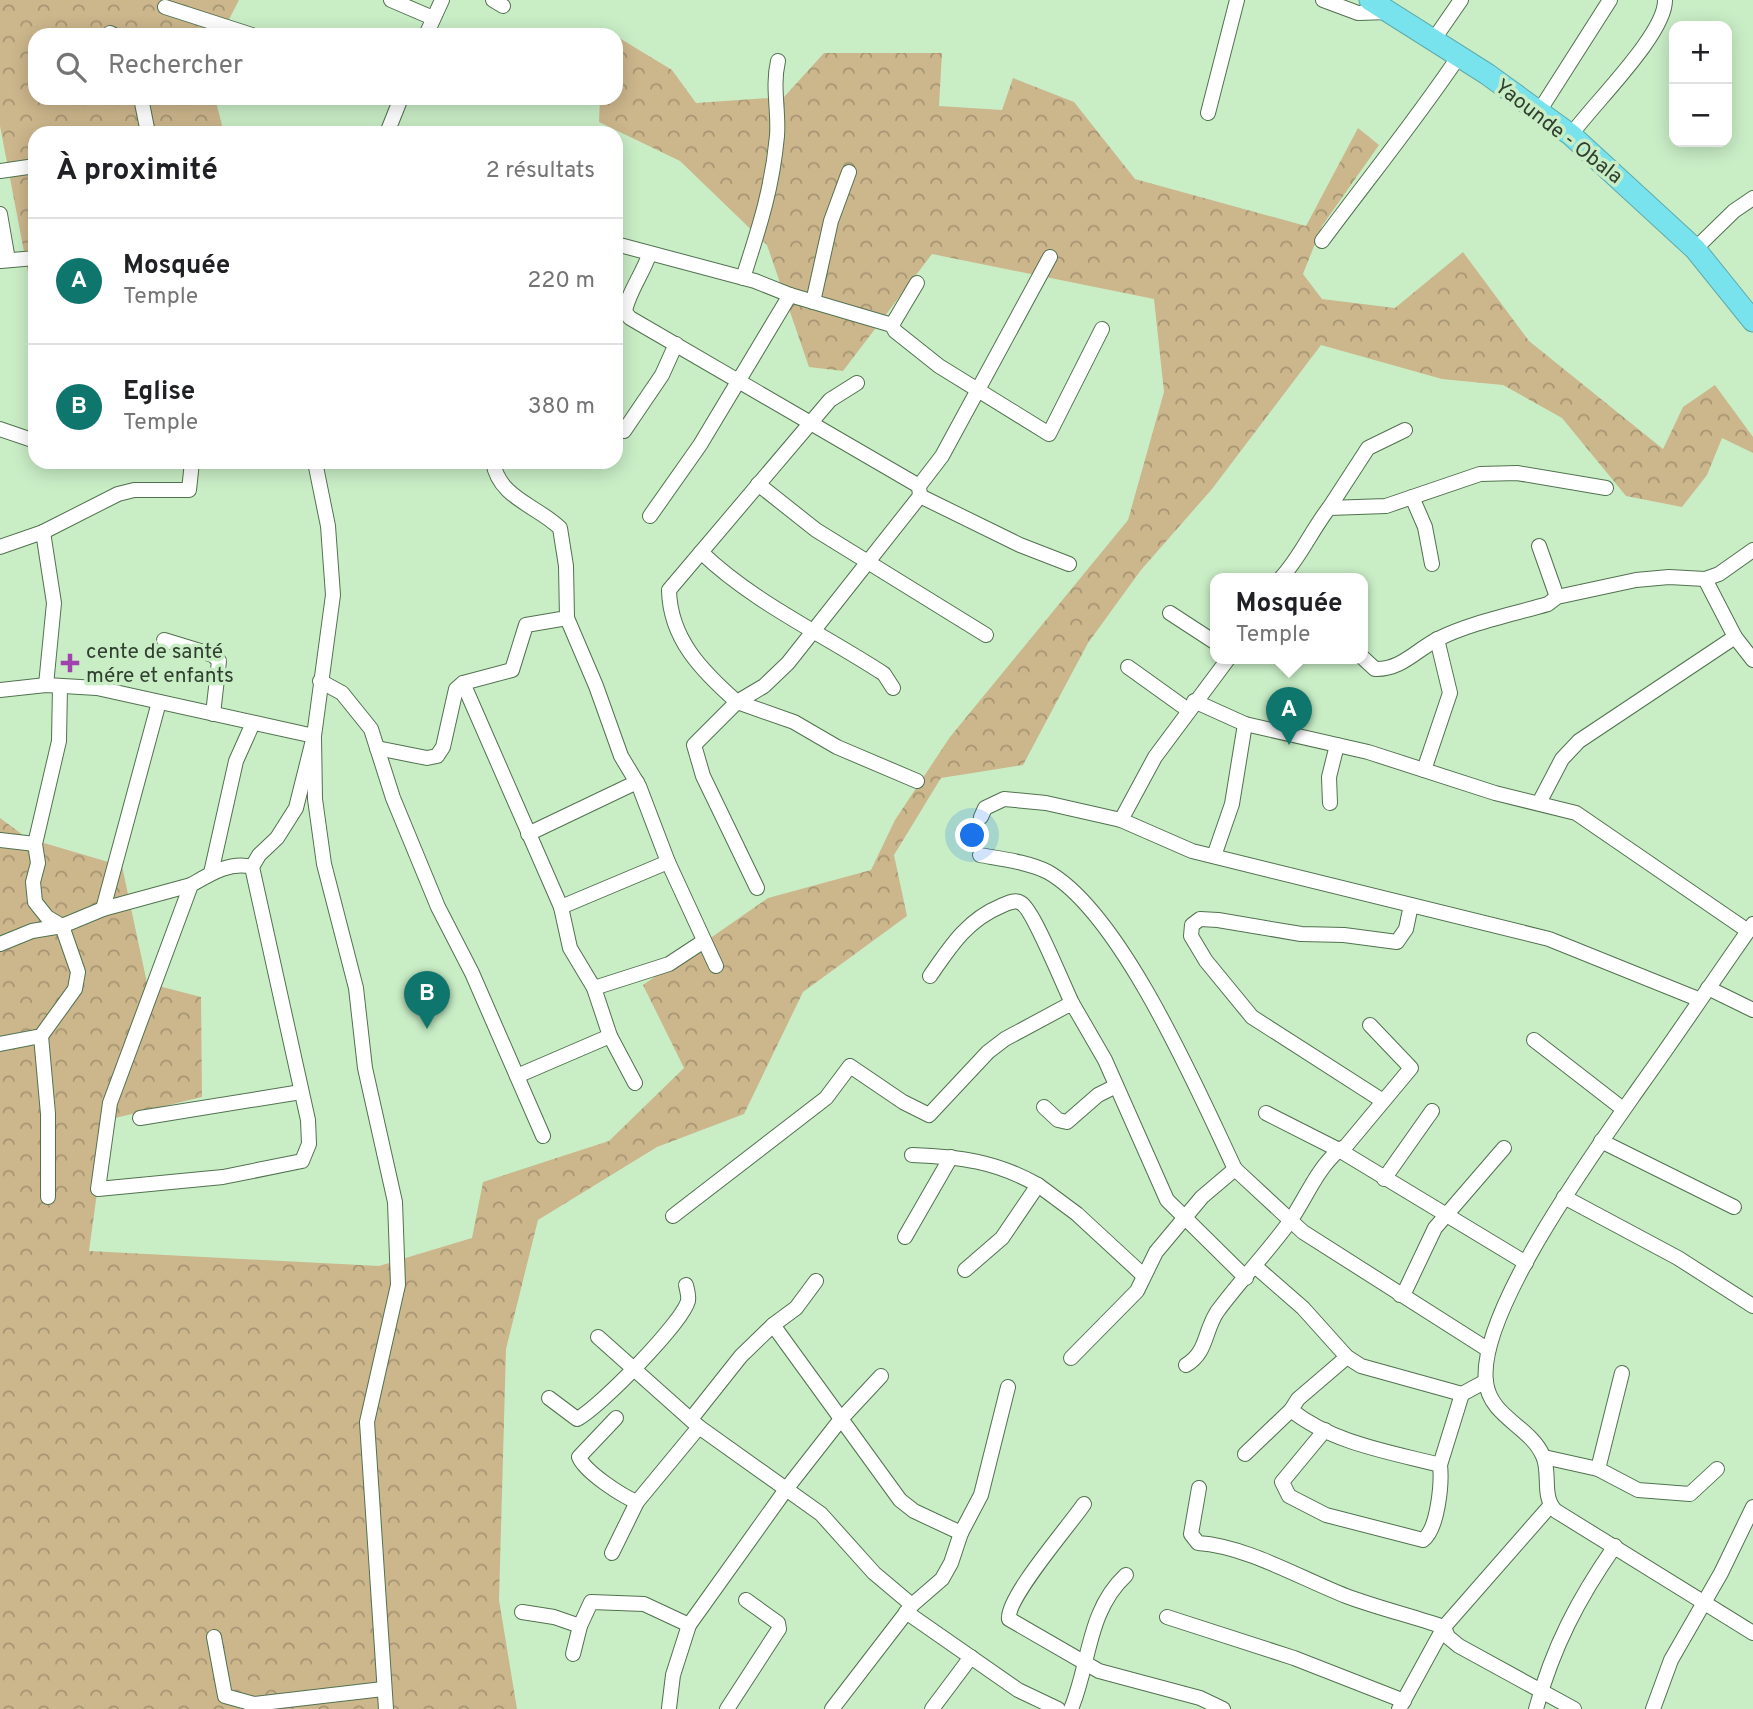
<!DOCTYPE html>
<html lang="fr">
<head>
<meta charset="utf-8">
<style>
  body { margin:0; font-family:Overpass,sans-serif; background:#f2f2f2; color:#202124 }
  .controls { position:absolute; right:21px; top:21px; display:grid; overflow:hidden; border-radius:14px; box-shadow:0 4px 18px #0003 }
  .controls button { width:63px; height:63px; display:grid; place-items:center; padding:0; border:0; border-bottom:2px solid #e0e0e0; background:#fff; color:#202124; font:35px sans-serif }
  .you { position:absolute; left:973px; top:836px; width:24px; height:24px; margin:-18px; border:5px solid #fff; border-radius:50%; background:#1a73e8; box-shadow:0 0 0 10px #1a73e833 }
  .badge { display:grid; place-items:center; width:46px; height:46px; border-radius:50%; background:#0f766e; color:#fff; font-size:23px; font-weight:700 }
  .pin { position:absolute; translate:-50% -58px; filter:drop-shadow(0 2px 4px #0008) }
  .pin::after { content:''; position:absolute; top:37px; width:24px; height:21px; background:inherit; clip-path:polygon(0 0,100% 0,50% 100%) }
  .popup { position:absolute; left:1210px; top:573px; width:158px; height:91px; box-sizing:border-box; display:grid; place-content:center; border-radius:14px; background:#fff; filter:drop-shadow(0 2px 5px #0005); font-size:23px; white-space:nowrap; color:#757577 }
  .popup b { font-size:26px; color:#202124 }
  .popup::after { content:''; position:absolute; left:50%; top:100%; margin-left:-14px; border:14px solid transparent; border-top-color:#fff }
  .list { margin:0; padding:0; list-style:none }
  h2 { display:flex; justify-content:space-between; align-items:center; height:91px; margin:0; padding:0 28px; font-size:30px }
  h2 small { font-size:23px; font-weight:400; color:#757577 }
  .list li { display:grid; grid-template-columns:46px 1fr auto; gap:21px; align-items:center; box-sizing:border-box; height:126px; padding:0 28px; border-top:2px solid #e0e0e0 }
  .list b { display:block; font-size:26px; white-space:nowrap }
  .list p { margin:0; font-size:23px; white-space:nowrap; color:#757577 }
  .list em { font-size:23px; font-style:normal; color:#757577 }
  .icon { flex:none; width:38px; height:38px; fill:none; stroke:currentColor; stroke-width:2; stroke-linecap:round; stroke-linejoin:round }
  .map { position:relative; flex:none; width:1753px; height:1709px; overflow:hidden }
  .search { position:absolute; background:#fff; box-shadow:0 4px 18px #0003; left:28px; top:28px; width:595px; height:77px; display:flex; align-items:center; gap:18px; box-sizing:border-box; padding:0 24px; border-radius:21px; color:#757577; font-size:26px }
  .panel { position:absolute; background:#fff; box-shadow:0 4px 18px #0003; left:28px; top:126px; width:595px; height:343px; border-radius:21px }
  .map>svg:first-child { display:block }
  .forest { fill:url(#forest-crowns) }
  .lines { fill:none; stroke-linecap:round; stroke-linejoin:round }
  .minor-casing { stroke:#51724f; stroke-width:16 }
  .highway-casing { stroke:#5faaaa; stroke-width:23 }
  .minor { stroke:#fff; stroke-width:14 }
  .highway { stroke:#78e3ed; stroke-width:21 }
  .poi-dot { fill:#a143ad; stroke:#c9eec6; stroke-width:2.5 }
  .labels { text-anchor:middle; stroke-width:7; stroke-linejoin:round; paint-order:stroke }
  .street-label { font-size:21px; fill:#303f2f; stroke:#c9eec6 }
  .poi-label { font-size:21px; fill:#303f2f; stroke:#c9eec6; text-anchor:start }
</style>
</head>
<body>
<div class="map">
<svg width="1753" height="1709" viewBox="0 0 1753 1709">
  <defs>
    <pattern id="forest-crowns" width="20" height="18" patternUnits="userSpaceOnUse" patternTransform="scale(1.75)"><rect width="20" height="18" fill="#ccb68c"/><path d="M2 6a3 3 0 1 1 6 0M12 15a3 3 0 1 1 6 0" fill="none" stroke="#a69573"/></pattern>
  </defs>
  <rect width="100%" height="100%" fill="#c9eec6"/>
  <!-- forest -->
  <g class="forest">
    <path d="M0 0H239L221 35H35V98H215L224 133H35V309L0 126Z"/>
    <path d="M616 36 672 70 696 103 784 97 824 53H942L939 106 1002 110 1013 78 1074 102 1135 179 1306 226 1358 128 1379 145 1322 226 1303 274 1322 299 1395 308 1463 252 1529 341 1663 449 1683 407 1715 385 1753 437V453L1722 438 1707 475 1682 507 1626 496 1562 418 1503 385 1442 379 1321 345 1212 489 1141 570 1088 643 1023 765 941 778 894 855 907 916 803 992 744 1114 657 1147 538 1220 506 1349 499 1600 517 1709H0V818L27 838 122 866 147 983 201 997 202 1097 107 1120 89 1251 379 1266 472 1238 483 1182 609 1141 684 1068 643 985 768 898 871 870 895 820 950 737 1128 520 1164 392 1154 299 932 254 843 371 809 367 767 245 680 161 599 122 600 98H616Z"/>
  </g>
  <g class="lines">
    <defs>
      <g id="minor">
        <path d="M391 0 433 18"/>
        <path d="M493 0 503 6"/>
        <path d="M1323 0 1358 13 1389 12"/>
        <path d="M165 7 252 35"/>
        <path d="M110 33 114 35"/>
        <path d="M426 35 442 0"/>
        <path d="M1434 39 1461 0"/>
        <path d="M141 98 148 133"/>
        <path d="M1208 113 1237 0"/>
        <path d="M1538 113 1610 0"/>
        <path d="M387 133 401 98"/>
        <path d="M1571 135C1592 105 1666 34 1665 0"/>
        <path d="M0 171 35 166"/>
        <path d="M0 214 8 260"/>
        <path d="M1322 241C1368 179 1416 120 1459 56"/>
        <path d="M616 244 755 281 790 295 892 325 895 331 939 366 1049 434 1102 329"/>
        <path d="M1695 249 1734 211 1753 198"/>
        <path d="M649 255C643 273 627 295 625 312L630 318 919 486"/>
        <path d="M1 261 35 258"/>
        <path d="M743 278C759 228 772 190 777 136 779 111 772 87 778 61"/>
        <path d="M813 302 831 221 849 172"/>
        <path d="M892 325 917 283"/>
        <path d="M616 427 624 431 662 375 676 344"/>
        <path d="M0 429 35 441"/>
        <path d="M758 484 816 530 986 635"/>
        <path d="M920 496 1020 545 1069 564"/>
        <path d="M1412 497 1425 527 1432 564"/>
        <path d="M1329 508 1368 448 1405 430"/>
        <path d="M650 516 700 445 790 295"/>
        <path d="M43 532 54 603 46 685"/>
        <path d="M1539 546 1557 597"/>
        <path d="M0 547 43 532 118 494 134 490H189L192 462"/>
        <path d="M701 552C754 603 823 634 884 674L893 688"/>
        <path d="M1280 579C1300 558 1311 531 1329 508L1386 506 1480 474 1517 473 1606 488"/>
        <path d="M1705 579 1735 637 1753 660"/>
        <path d="M1170 613 1216 643"/>
        <path d="M567 618 596 686 621 756 639 786 668 862 716 966"/>
        <path d="M164 640 213 655 219 661 213 714"/>
        <path d="M1362 657 1375 669C1401 670 1416 650 1438 639 1469 623 1514 614 1548 604L1557 597 1636 580 1669 577 1705 579 1719 574 1753 550"/>
        <path d="M1128 667 1188 710"/>
        <path d="M320 681 342 693 371 729 393 798 438 907 472 973 543 1136"/>
        <path d="M463 683 561 907 570 948 594 988 610 1036 635 1083"/>
        <path d="M0 690 46 685 97 688 314 736 315 799 324 864 356 988 365 1068 395 1202 398 1285 367 1422 386 1709"/>
        <path d="M1194 701 1245 724 1368 752 1495 793 1576 813 1748 931"/>
        <path d="M377 748 427 758 437 756 443 747 456 689 463 683 512 670 526 625 567 618 566 566 560 528C536 505 499 498 493 462"/>
        <path d="M1424 770 1450 693 1437 639"/>
        <path d="M917 781 837 747 794 722 737 702 764 686 788 663 920 496 919 486 942 456 1050 257"/>
        <path d="M1330 803 1329 777 1337 745"/>
        <path d="M1539 803 1562 759 1579 741 1735 637"/>
        <path d="M981 817 985 808 1004 799 1046 803 1121 820 1192 851 1549 939 1698 999"/>
        <path d="M1121 820 1155 757 1228 659"/>
        <path d="M528 834 637 782"/>
        <path d="M0 840 35 844"/>
        <path d="M980 855C1002 859 1028 862 1048 872 1122 914 1198 1091 1235 1169"/>
        <path d="M1214 856 1232 804 1245 724"/>
        <path d="M252 867C230 861 210 874 191 885L110 1103 98 1189 223 1177 302 1161 309 1144 308 1120 252 867 259 855 277 838 296 808 314 736 333 595 328 526 315 462"/>
        <path d="M211 873 236 761 253 723"/>
        <path d="M757 888 703 776 694 745 737 702C702 671 670 639 669 590L830 400 857 383"/>
        <path d="M561 907 668 862"/>
        <path d="M103 909 159 702"/>
        <path d="M1753 924C1715 978 1679 1032 1641 1085 1599 1145 1477 1312 1486 1382 1490 1417 1530 1426 1543 1456 1551 1473 1541 1497 1556 1511L1753 1633"/>
        <path d="M0 944 32 931 62 926 103 909 191 885"/>
        <path d="M930 976C950 947 967 920 1001 906 1008 903 1015 899 1021 903 1033 909 1064 987 1072 1003"/>
        <path d="M594 988 669 964 704 941"/>
        <path d="M1708 988 1753 1010"/>
        <path d="M41 1036 48 1114V1197"/>
        <path d="M1534 1040 1623 1109"/>
        <path d="M0 1044 41 1036 75 989 78 972 62 926 47 917 35 902 33 882 38 863 35 844 59 741 60 686"/>
        <path d="M517 1076 610 1036"/>
        <path d="M1383 1101 1252 1017 1206 961 1191 936 1192 925 1200 919 1218 920 1301 934 1344 935 1397 942 1406 929 1411 905"/>
        <path d="M1044 1107 1058 1120 1067 1122 1098 1095 1116 1086"/>
        <path d="M1266 1113 1339 1150 1346 1146 1411 1068 1370 1025"/>
        <path d="M140 1118 301 1092"/>
        <path d="M1601 1141 1734 1207"/>
        <path d="M912 1155C961 1157 995 1161 1038 1185"/>
        <path d="M1384 1179 1432 1111"/>
        <path d="M1564 1197 1678 1258 1753 1306"/>
        <path d="M673 1216 826 1098 850 1066 903 1102 929 1115 988 1052 1005 1039 1072 1003 1105 1060 1167 1200 1246 1278"/>
        <path d="M905 1237 951 1157"/>
        <path d="M1256 1267 1303 1308 1347 1357 1361 1366 1462 1394 1486 1381"/>
        <path d="M965 1270 1002 1238 1038 1185 1077 1214 1143 1275"/>
        <path d="M816 1281 796 1308 773 1325 900 1500 914 1511 961 1533"/>
        <path d="M1400 1295 1406 1289 1435 1228 1504 1148"/>
        <path d="M598 1337 699 1427 821 1514 874 1573 912 1605"/>
        <path d="M1071 1358 1137 1291 1156 1252 1202 1197 1235 1169 1303 1232 1487 1349"/>
        <path d="M1186 1365C1207 1353 1204 1332 1217 1312 1239 1282 1265 1255 1288 1224 1306 1199 1315 1171 1339 1150L1526 1263"/>
        <path d="M549 1398 577 1419C599 1408 682 1323 688 1301 689 1296 687 1290 686 1285"/>
        <path d="M1291 1410C1332 1443 1390 1452 1440 1465L1462 1394"/>
        <path d="M616 1418 579 1457C585 1472 622 1496 637 1502L699 1427"/>
        <path d="M691 1419 741 1356 773 1325"/>
        <path d="M1325 1430 1282 1482 1289 1496 1326 1515 1423 1540C1438 1529 1442 1483 1440 1465"/>
        <path d="M1245 1454 1291 1410 1298 1399 1347 1357"/>
        <path d="M1544 1457 1598 1469 1638 1490 1690 1494 1717 1469"/>
        <path d="M1598 1469 1622 1373"/>
        <path d="M1199 1488 1191 1534 1198 1543C1246 1546 1300 1578 1346 1596 1378 1608 1412 1616 1444 1627L1448 1637 1459 1646 1574 1709"/>
        <path d="M1084 1504C1070 1525 1006 1598 1009 1619L1099 1671 1200 1698 1223 1709"/>
        <path d="M612 1553 637 1502"/>
        <path d="M522 1612 554 1617 580 1626"/>
        <path d="M906 1612 1018 1690 1058 1709"/>
        <path d="M1167 1617 1294 1658 1404 1701"/>
        <path d="M214 1637 225 1696 254 1704 383 1689"/>
        <path d="M573 1654 580 1626 591 1602 644 1604 689 1625"/>
        <path d="M669 1708 673 1675 689 1625 787 1488 841 1419 881 1376"/>
        <path d="M727 1709 779 1629 778 1623 746 1600"/>
        <path d="M832 1709 912 1605 942 1579 951 1563 961 1533 981 1495 1008 1387"/>
        <path d="M932 1709 971 1657"/>
        <path d="M1071 1709C1090 1664 1087 1611 1126 1575"/>
        <path d="M1399 1709 1444 1627 1550 1506"/>
        <path d="M1536 1709C1553 1647 1578 1599 1615 1546"/>
        <path d="M1653 1709 1671 1660 1721 1573 1753 1507"/>
      </g>
      <path id="highway" d="M1370 0 1487 74 1571 135 1695 249 1753 321"/>
    </defs>
    <!-- minor casing -->
    <use href="#minor" class="minor-casing"/>
    <!-- highway casing -->
    <use href="#highway" class="highway-casing"/>
    <!-- minor -->
    <use href="#minor" class="minor"/>
    <!-- highway -->
    <use href="#highway" class="highway"/>
  </g>
  <!-- markers -->
  <path class="poi-dot" d="M66.5 652.5h7v7h7v7h-7v7h-7v-7h-7v-7h7z"/>
  <g class="labels">
    <!-- street labels -->
    <g class="street-label">
      <text transform="translate(1559 131) rotate(38)" y="7">Yaounde - Obala</text>
    </g>
    <!-- poi labels -->
    <g class="poi-label">
      <text x="86" y="658">cente de santé<tspan x="86" dy="24">mére et enfants</tspan></text>
    </g>
  </g>
</svg>
<div class="controls">
<button>+</button>
<button>−</button>
</div>
<div class="you"></div>
<div class="pin badge" style="left:1289px;top:745px">A</div>
<div class="popup"><b>Mosquée</b>Temple</div>
<div class="pin badge" style="left:427px;top:1029px">B</div>
<div class="search"><svg class="icon" aria-label="search" viewBox="0 0 24 24"><circle cx="10" cy="10" r="6"/><path d="M15 15l6 6"/></svg>Rechercher</div>
<section class="panel">
<h2>À proximité<small>2 résultats</small></h2>
<ul class="list">
<li><span class="badge">A</span><div><b>Mosquée</b><p>Temple</p></div><em>220 m</em></li>
<li><span class="badge">B</span><div><b>Eglise</b><p>Temple</p></div><em>380 m</em></li>
</ul>
</section>
</div>
</body>
</html>
